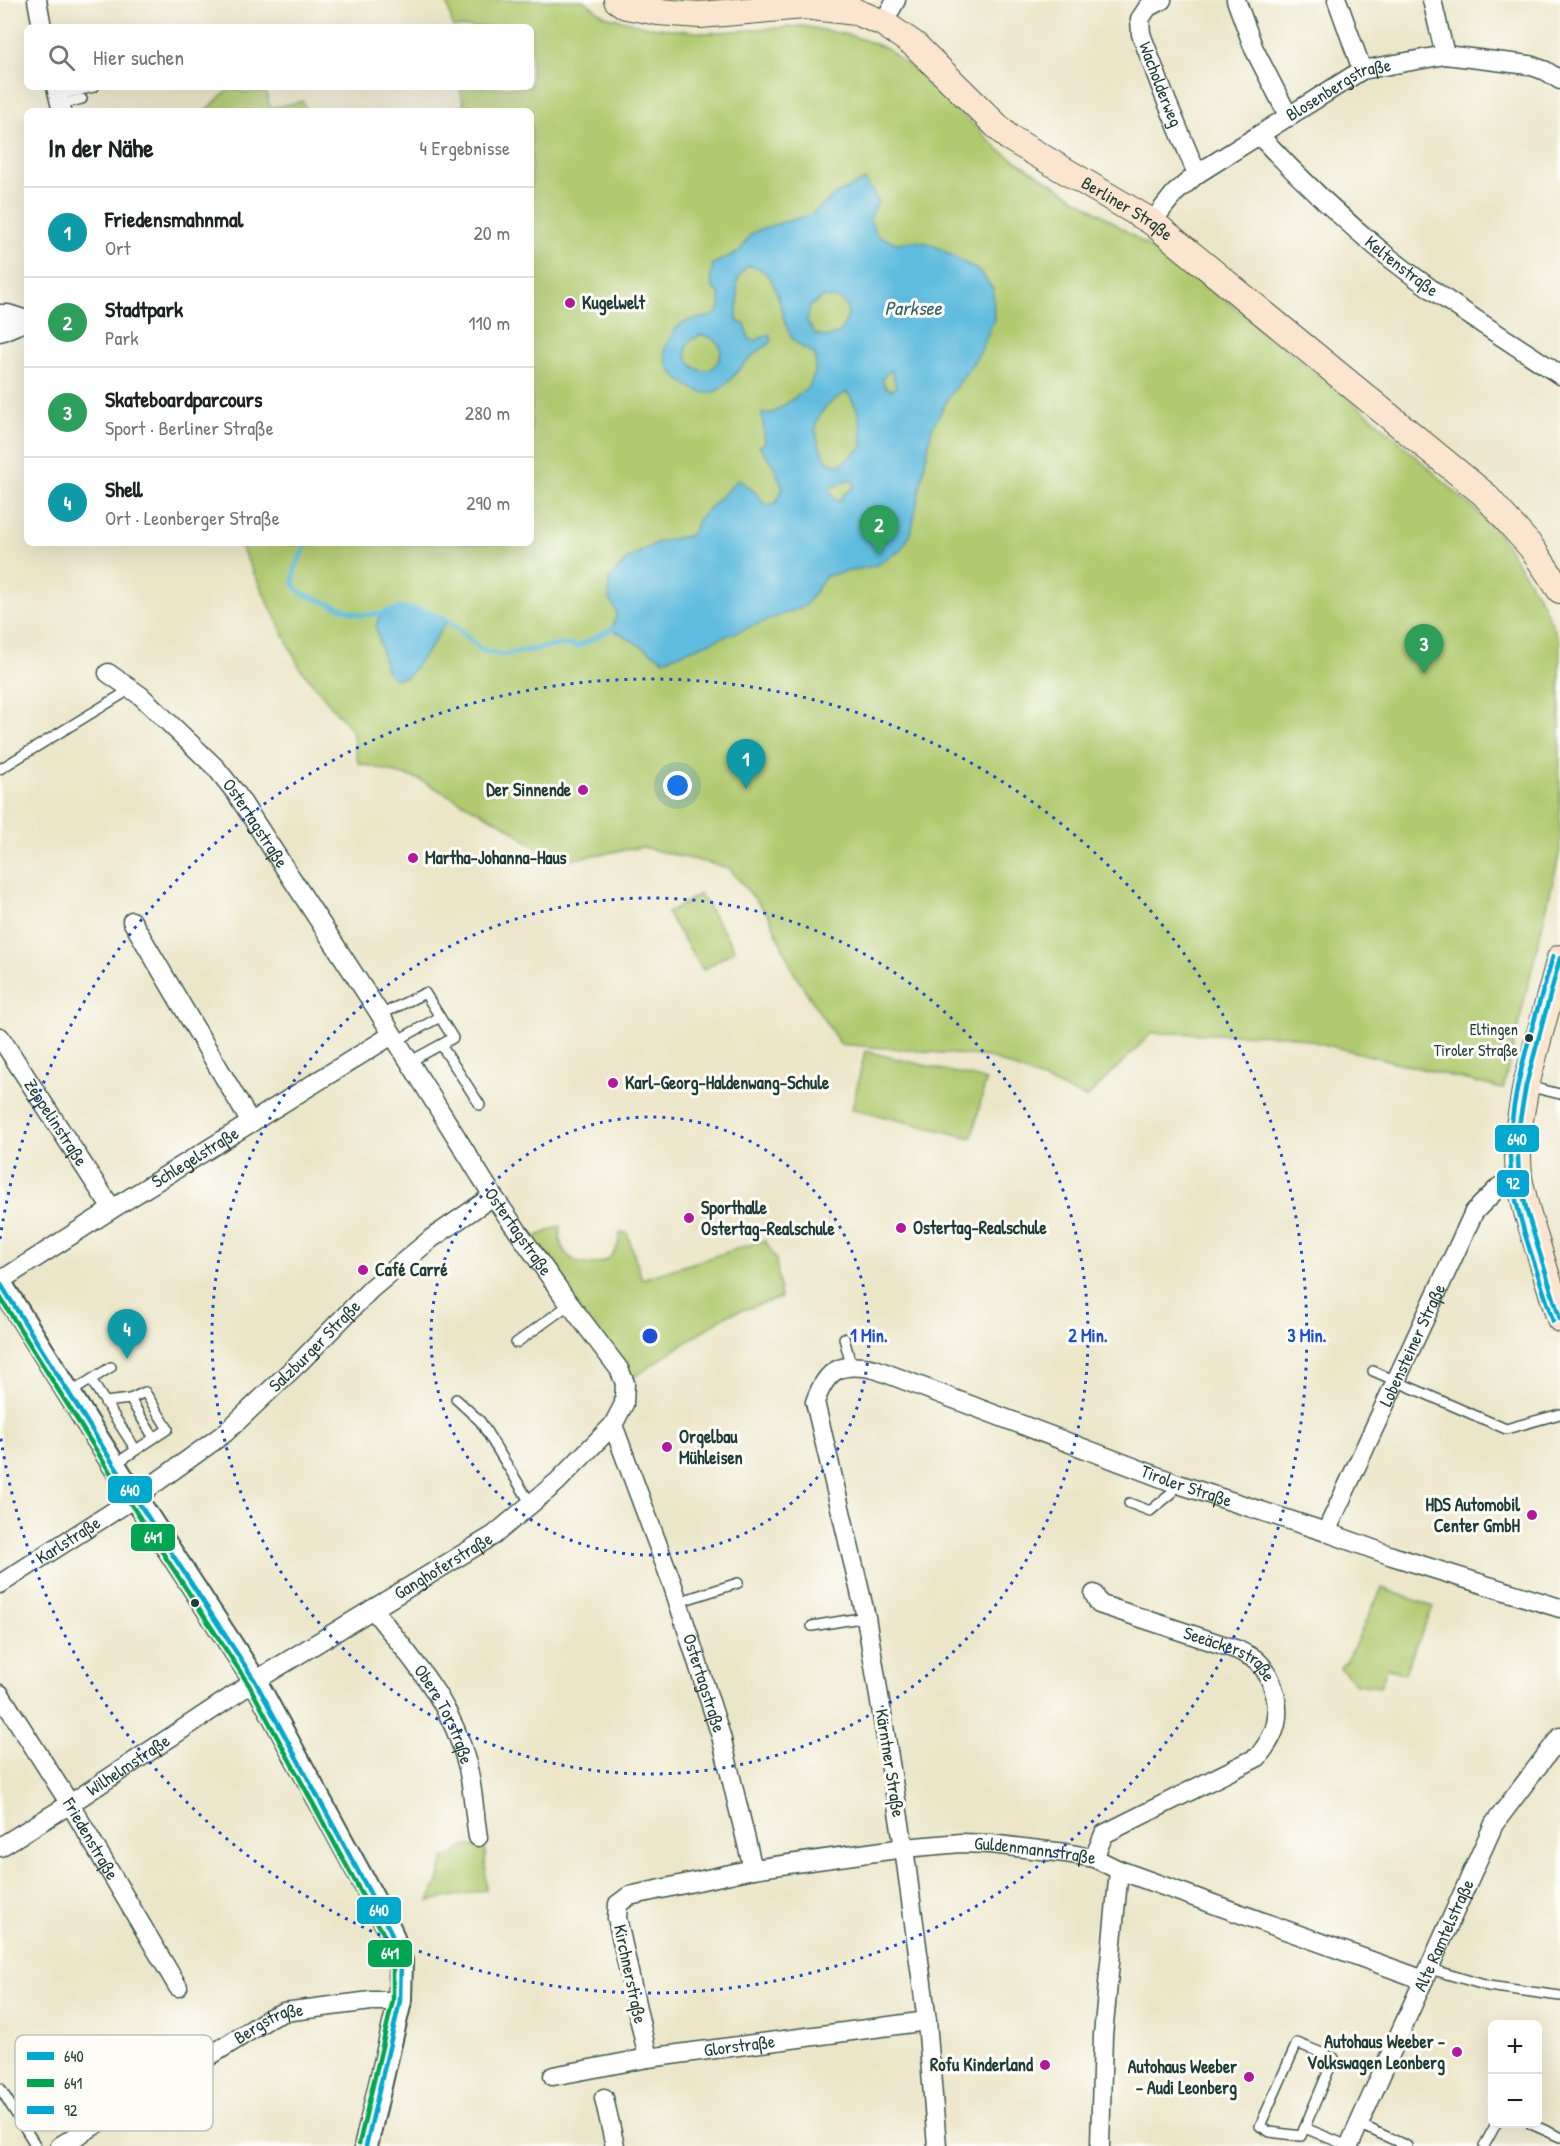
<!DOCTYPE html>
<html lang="de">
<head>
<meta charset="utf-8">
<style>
  body { margin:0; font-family:"Patrick Hand",sans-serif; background:#f2f2f2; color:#202124 }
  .controls { position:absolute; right:18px; bottom:18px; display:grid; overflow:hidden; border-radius:9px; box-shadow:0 6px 24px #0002 }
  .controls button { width:54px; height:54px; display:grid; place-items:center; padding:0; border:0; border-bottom:2px solid #e0e0e0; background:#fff; color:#202124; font:30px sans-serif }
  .you { position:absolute; left:678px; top:786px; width:21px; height:21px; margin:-15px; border:4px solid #fff; border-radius:50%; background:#1a73e8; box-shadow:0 0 0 9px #1a73e833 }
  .badge { display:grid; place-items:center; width:39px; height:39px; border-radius:50%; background:#db2777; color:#fff; font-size:20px; font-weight:700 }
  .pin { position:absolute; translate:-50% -50px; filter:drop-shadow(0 2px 3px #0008) }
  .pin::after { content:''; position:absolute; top:32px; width:21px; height:18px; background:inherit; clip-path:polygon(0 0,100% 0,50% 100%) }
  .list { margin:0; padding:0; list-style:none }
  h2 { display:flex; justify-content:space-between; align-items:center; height:78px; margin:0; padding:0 24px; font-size:26px }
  h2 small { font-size:20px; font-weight:400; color:#757577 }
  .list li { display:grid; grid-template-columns:39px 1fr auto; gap:18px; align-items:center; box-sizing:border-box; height:90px; padding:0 24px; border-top:2px solid #e0e0e0 }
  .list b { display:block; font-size:22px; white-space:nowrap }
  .list p { margin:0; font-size:20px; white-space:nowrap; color:#757577 }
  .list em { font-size:20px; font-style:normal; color:#757577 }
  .icon { flex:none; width:33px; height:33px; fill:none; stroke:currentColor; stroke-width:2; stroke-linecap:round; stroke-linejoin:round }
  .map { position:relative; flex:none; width:1560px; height:2146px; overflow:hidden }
  .search { position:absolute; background:#fff; box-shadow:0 6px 24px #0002; left:24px; top:24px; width:510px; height:66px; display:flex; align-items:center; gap:15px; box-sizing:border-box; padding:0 21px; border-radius:9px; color:#757577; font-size:22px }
  .panel { position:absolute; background:#fff; box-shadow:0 6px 24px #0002; left:24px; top:108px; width:510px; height:438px; border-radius:9px }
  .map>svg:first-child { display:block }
  .green { fill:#b1ca6f; stroke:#688452; stroke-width:1.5 }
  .water { fill:#60bcde; stroke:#407c89; stroke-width:1.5; fill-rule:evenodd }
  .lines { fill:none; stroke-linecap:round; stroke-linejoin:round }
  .stream { stroke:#60bcde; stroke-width:5 }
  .service-casing { stroke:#3e564a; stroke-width:12 }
  .minor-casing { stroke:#3e564a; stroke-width:21 }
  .tertiary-casing { stroke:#3e564a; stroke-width:26 }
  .secondary-casing { stroke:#3e564a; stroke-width:28 }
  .service { stroke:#fff; stroke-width:9 }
  .minor { stroke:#fff; stroke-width:18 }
  .tertiary { stroke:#fff; stroke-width:22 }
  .secondary { stroke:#fbe5cf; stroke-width:26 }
  .bus-1-casing { stroke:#fdfcf7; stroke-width:9 }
  .bus-2-casing { stroke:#fdfcf7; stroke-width:9 }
  .bus-3-casing { stroke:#fdfcf7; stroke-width:9 }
  .bus-1 { stroke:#00a9ce; stroke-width:4.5 }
  .bus-2 { stroke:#00a651; stroke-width:4.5 }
  .bus-3 { stroke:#05a6d6; stroke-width:4.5 }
  .ring { fill:none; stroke:#1d4ed8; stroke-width:3; stroke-dasharray:3 6 }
  .poi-dot { fill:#b5179e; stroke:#fdfcf7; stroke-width:2 }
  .bus-dot { fill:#1f3d34; stroke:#fdfcf7; stroke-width:2 }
  .labels { text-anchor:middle; stroke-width:6; stroke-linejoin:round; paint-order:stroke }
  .bus-label { font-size:16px; fill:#1f3d34; stroke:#fdfcf7; text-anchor:end }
  .street-label { font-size:18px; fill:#1f3d34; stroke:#fdfcf7 }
  .poi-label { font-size:18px; font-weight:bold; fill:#1f3d34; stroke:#fdfcf7; text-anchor:start }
  .water-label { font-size:20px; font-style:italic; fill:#326367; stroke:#fdfcf7 }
  .key { fill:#fdfcf7; stroke:#bac3bc; stroke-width:1.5 }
  .key-label { font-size:16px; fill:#1f3d34 }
  .centre { fill:#1d4ed8; stroke:#fdfcf7; stroke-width:3 }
  .ring-label { font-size:18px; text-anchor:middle; font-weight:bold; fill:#1d4ed8; stroke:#fdfcf7; stroke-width:6; stroke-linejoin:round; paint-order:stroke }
  .line-badge { stroke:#fdfcf7; stroke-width:2 }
  .badge-label { font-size:16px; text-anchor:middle; font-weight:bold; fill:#fff }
</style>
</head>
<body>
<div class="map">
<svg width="1560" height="2146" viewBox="0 0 1560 2146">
  <rect width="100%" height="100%" fill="#fdfcf7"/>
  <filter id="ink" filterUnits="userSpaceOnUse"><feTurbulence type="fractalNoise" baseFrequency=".0167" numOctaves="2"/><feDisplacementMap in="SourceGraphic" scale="12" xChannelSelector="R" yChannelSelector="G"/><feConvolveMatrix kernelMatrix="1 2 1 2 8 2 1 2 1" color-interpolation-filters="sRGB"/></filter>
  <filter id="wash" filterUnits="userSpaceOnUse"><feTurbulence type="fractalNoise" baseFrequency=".008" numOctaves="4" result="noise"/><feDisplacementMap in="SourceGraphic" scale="24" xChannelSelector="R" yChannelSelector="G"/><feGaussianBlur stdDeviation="1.35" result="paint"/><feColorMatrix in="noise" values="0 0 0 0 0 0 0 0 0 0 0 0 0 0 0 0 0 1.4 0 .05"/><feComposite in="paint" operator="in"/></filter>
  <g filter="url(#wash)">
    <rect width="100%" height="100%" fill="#ece6c9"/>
    <!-- green -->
    <g class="green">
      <path d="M446 0H583L605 16 649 27 707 33 803 26 853 36 886 48 932 84 999 150 1110 220 1227 301 1379 423 1496 529 1542 602 1560 642V852L1503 1089 1287 1035 1152 1033 1086 1098 989 1057 840 1044 794 973 769 916 729 868 642 847 556 862 505 825 418 779 358 763 352 731 300 668 239 543H531V111H444L464 106 460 87H531V27H453Z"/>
      <path d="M235 88 244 93 266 90 270 108 303 101 307 111H205C216 103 223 90 235 88Z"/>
      <path d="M700 894 735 950 703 970 667 913Z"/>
      <path d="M865 1051 986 1080 972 1138 852 1109Z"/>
      <path d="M561 1226C550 1271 619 1280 620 1233H627L642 1279 765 1240 776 1260 781 1298 727 1315 625 1383 525 1241Z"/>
      <path d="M1382 1588 1433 1607 1404 1674 1387 1667 1380 1687 1356 1684 1340 1668 1347 1661Z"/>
      <path d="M464 1846 485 1847 486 1890 429 1901 438 1882 444 1858 454 1855Z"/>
    </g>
    <!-- water -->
    <g class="water">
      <path d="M865 180 878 201 870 219 877 236 897 243 914 241 932 244 980 272 993 289 994 319 980 353 949 397 932 428 911 534 900 551 874 566 826 576 805 606 664 660 612 629 617 613 609 598V580L626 560 658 542 691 535 700 517 739 479 757 494 765 505 776 503 783 487 772 463 759 446 765 443 762 413H773L809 387 815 372V354C806 350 798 346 792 338 776 314 783 267 747 266 736 279 736 281 738 297 739 307 735 310 738 322L745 324 749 339 755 341 769 334 772 341C765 348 754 353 747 361 724 384 717 408 681 381 672 374 664 361 665 349 666 345 669 340 671 336 686 304 729 334 719 292L715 291C709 282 711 274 713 264L740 251 751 234 763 228 810 215 837 194ZM824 297 838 299 847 305 848 316 840 333 828 337 815 334 807 321 810 306ZM702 335C715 337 727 347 718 361 702 390 665 345 702 335ZM892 370 896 387 891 390 885 387 882 378ZM847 392C860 409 862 426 862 447L840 465 828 462C807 428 813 411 847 392ZM851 479 854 483 852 489 843 495 840 502 835 499 829 488Z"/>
      <path d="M400 608 425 611 447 620 430 648 407 677 394 679 386 670 376 627 380 614Z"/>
    </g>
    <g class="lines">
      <!-- stream -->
      <path class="stream" d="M307 543 295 568 293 583 301 593 360 615 380 614 400 608 425 611 447 620 482 650 502 655 558 645H571L577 647 612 629"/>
    </g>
  </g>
  <g filter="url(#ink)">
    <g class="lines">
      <defs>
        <g id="service">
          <path d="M58 95 94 87"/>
          <path d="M61 104 82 99"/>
          <path d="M0 769 131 689"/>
          <path d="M380 1015 425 993 453 1038 409 1062"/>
          <path d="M396 1041 440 1017"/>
          <path d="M441 1045 480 1105"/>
          <path d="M1527 1086 1560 1094"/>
          <path d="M844 1338 851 1365"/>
          <path d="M516 1343 570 1304"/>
          <path d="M1373 1371 1506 1429 1560 1414"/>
          <path d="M91 1380 136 1450 114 1465"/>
          <path d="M70 1393 111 1367"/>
          <path d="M130 1399 145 1392 168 1429 154 1438"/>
          <path d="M456 1399 480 1421 531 1504"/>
          <path d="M105 1402 130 1399 154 1438 136 1450"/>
          <path d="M1129 1503 1150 1511 1171 1494 1175 1483"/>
          <path d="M678 1602 738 1583"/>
          <path d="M812 1626 866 1617"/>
          <path d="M1430 1969 1488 1986 1560 1996"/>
          <path d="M1297 2043 1334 2058 1301 2136 1270 2132 1260 2126Z"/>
          <path d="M0 2088 36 2146"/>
          <path d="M1359 2124 1407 2146"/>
          <path d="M1531 2124 1560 2137"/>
          <path d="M1305 2128 1348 2146"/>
          <path d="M1484 2146 1496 2124"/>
        </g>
        <g id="minor">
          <path d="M37 0 42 27"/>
          <path id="s1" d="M1162 0 1148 7 1140 19 1141 34 1164 95 1197 174"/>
          <path d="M1236 0 1254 49 1289 117"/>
          <path d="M1337 0 1362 70"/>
          <path d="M1432 0 1445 55"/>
          <path d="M883 23 896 0"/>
          <path d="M56 87 62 111"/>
          <path id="s2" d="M1259 135C1298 177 1341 218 1386 255 1441 299 1502 336 1560 375"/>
          <path id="s3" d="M1152 222 1174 194 1197 174 1362 70 1445 55 1529 65 1546 71 1560 80"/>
          <path d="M0 314H8L27 320"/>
          <path d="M0 332 27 321"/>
          <path id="s4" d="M108 673 141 696 216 768 236 793 376 1008 493 1196 565 1298 619 1369 625 1383 624 1404 613 1425 672 1583 721 1736 753 1869"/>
          <path d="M132 921 251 1123"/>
          <path id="s5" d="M0 1037 112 1209"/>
          <path id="s6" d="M0 1281 112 1209 392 1035"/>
          <path id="s7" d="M1326 1532 1474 1212 1499 1187 1519 1178"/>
          <path id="s8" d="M0 1584 136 1497 225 1433 301 1361 371 1289 432 1238 493 1196"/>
          <path id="s9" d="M1094 1594 1099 1604 1238 1650C1243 1653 1250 1656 1255 1659 1275 1676 1284 1714 1271 1737 1268 1744 1262 1751 1258 1757L1104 1834 1094 1858"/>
          <path id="s10" d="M373 1609C412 1660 451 1700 467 1764 473 1787 474 1813 478 1837"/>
          <path id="s11" d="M0 1694 70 1804 178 1987"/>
          <path id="s12" d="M0 1847 70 1804 255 1681 494 1535 557 1482 613 1425"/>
          <path id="s13" d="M648 2058 617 1918 618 1904 629 1896 753 1869 904 1848 961 1843 990 1844 1065 1853 1094 1858 1119 1870 1424 1980"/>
          <path id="s14" d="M553 2076 648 2058 927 2021"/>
          <path d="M604 2098 615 2146"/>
          <path id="s15" d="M60 2146 197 2064 270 2018 284 2012 371 2001H400"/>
          <path id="s16" d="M937 2146 927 2021 904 1848 866 1617 815 1402C827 1368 841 1362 875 1369L1175 1483 1326 1532 1392 1556 1560 1608"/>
          <path d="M1100 2146 1103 2035 1119 1870"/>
          <path id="s17" d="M1349 2146 1494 1824 1560 1737"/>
        </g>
        <path id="tertiary" d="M0 1283 114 1465 255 1681 390 1930 401 1961 400 2001 366 2146"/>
        <g id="secondary">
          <path id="s18" d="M617 0 626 6 658 12 700 15 804 6 856 12 883 23 915 45 1008 137 1152 222 1484 494 1531 547 1560 590"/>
          <path d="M1560 958 1526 1085 1517 1137 1519 1178 1527 1212 1560 1319"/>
        </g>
      </defs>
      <!-- service casing -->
      <use href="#service" class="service-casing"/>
      <!-- minor casing -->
      <use href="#minor" class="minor-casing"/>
      <!-- tertiary casing -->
      <use href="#tertiary" class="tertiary-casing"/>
      <!-- secondary casing -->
      <use href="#secondary" class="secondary-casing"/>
      <!-- service -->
      <use href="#service" class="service"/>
      <!-- minor -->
      <use href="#minor" class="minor"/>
      <!-- tertiary -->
      <use href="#tertiary" class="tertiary"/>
      <!-- secondary -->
      <use href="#secondary" class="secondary"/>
      <defs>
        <g id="bus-1">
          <path d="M1560 958 1526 1085 1517 1137 1519 1178 1527 1212 1560 1319"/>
          <path d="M0 1283 114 1465 255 1681 390 1930 401 1961 400 2001 366 2146"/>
        </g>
        <path id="bus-2" d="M0 1297 108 1469 249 1685 383 1933 393 1962V2000L359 2144"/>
        <path id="bus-3" d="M1553 956C1535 1021 1501 1114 1512 1180 1520 1228 1539 1275 1553 1321"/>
      </defs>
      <!-- bus-1 casing -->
      <use href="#bus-1" class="bus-1-casing"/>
      <!-- bus-2 casing -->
      <use href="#bus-2" class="bus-2-casing"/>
      <!-- bus-3 casing -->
      <use href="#bus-3" class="bus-3-casing"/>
      <!-- bus-1 -->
      <use href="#bus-1" class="bus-1"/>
      <!-- bus-2 -->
      <use href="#bus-2" class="bus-2"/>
      <!-- bus-3 -->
      <use href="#bus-3" class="bus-3"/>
    </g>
  </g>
  <!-- distance rings -->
  <g class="ring">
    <circle cx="650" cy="1336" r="219"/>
    <circle cx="650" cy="1336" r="438"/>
    <path d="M0 1239A657 657 0 1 1 0 1433"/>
  </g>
  <!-- markers -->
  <g class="poi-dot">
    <circle cx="570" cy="303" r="6"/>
    <circle cx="583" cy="790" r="6"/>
    <circle cx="413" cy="858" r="6"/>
    <circle cx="613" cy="1083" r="6"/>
    <circle cx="689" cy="1218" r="6"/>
    <circle cx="901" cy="1228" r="6"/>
    <circle cx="363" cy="1270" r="6"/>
    <circle cx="667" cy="1447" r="6"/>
    <circle cx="1532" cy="1515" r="6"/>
    <circle cx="1457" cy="2052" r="6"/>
    <circle cx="1045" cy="2065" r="6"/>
    <circle cx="1249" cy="2077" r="6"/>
  </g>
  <g class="bus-dot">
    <circle cx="1529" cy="1038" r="5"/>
    <circle cx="195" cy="1603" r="5"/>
  </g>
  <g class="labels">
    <!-- bus labels -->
    <g class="bus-label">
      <text x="1518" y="1035">Eltingen<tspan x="1518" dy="21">Tiroler Straße</tspan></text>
    </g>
    <!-- street labels -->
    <g class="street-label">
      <text dy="6" stroke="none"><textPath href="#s1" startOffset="99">Wacholderweg</textPath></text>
      <text dy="6" stroke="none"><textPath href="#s3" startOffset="232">Blosenbergstraße</textPath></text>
      <text dy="6" stroke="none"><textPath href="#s18" startOffset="580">Berliner Straße</textPath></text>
      <text dy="6" stroke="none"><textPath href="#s2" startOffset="194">Keltenstraße</textPath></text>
      <text dy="6" stroke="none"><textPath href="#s4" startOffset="212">Ostertagstraße</textPath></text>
      <text dy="6" stroke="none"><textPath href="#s5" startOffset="102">Zeppelinstraße</textPath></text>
      <text dy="6" stroke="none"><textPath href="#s6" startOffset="231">Schlegelstraße</textPath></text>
      <text dy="6" stroke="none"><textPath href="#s4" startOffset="698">Ostertagstraße</textPath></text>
      <text dy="6" stroke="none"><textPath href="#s8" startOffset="396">Salzburger Straße</textPath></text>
      <text dy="6" stroke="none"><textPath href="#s7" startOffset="206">Lobensteiner Straße</textPath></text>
      <text dy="6" stroke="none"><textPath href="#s16" startOffset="1166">Tiroler Straße</textPath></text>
      <text dy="6" stroke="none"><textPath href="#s8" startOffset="81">Karlstraße</textPath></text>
      <text dy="6" stroke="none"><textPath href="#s12" startOffset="525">Ganghoferstraße</textPath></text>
      <text dy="6" stroke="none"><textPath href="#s9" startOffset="152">Seeäckerstraße</textPath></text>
      <text dy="6" stroke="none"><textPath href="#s4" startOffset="1202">Ostertagstraße</textPath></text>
      <text dy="6" stroke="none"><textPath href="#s10" startOffset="128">Obere Torstraße</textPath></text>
      <text transform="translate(890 1763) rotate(81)" y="6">Kärntner Straße</text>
      <text dy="6" stroke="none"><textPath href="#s12" startOffset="152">Wilhelmstraße</textPath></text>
      <text dy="6" stroke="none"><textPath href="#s11" startOffset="171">Friedenstraße</textPath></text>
      <text dy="6" stroke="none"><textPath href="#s13" startOffset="582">Guldenmannstraße</textPath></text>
      <text dy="6" stroke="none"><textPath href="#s17" startOffset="231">Alte Ramtelstraße</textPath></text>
      <text transform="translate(630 1974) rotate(78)" y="6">Kirchnerstraße</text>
      <text dy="6" stroke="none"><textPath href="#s15" startOffset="243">Bergstraße</textPath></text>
      <text dy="6" stroke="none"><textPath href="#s14" startOffset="189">Glorstraße</textPath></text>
    </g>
    <!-- poi labels -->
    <g class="poi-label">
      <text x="582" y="309">Kugelwelt</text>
      <text x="571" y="796" text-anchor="end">Der Sinnende</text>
      <text x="425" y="864">Martha-Johanna-Haus</text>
      <text x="625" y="1089">Karl-Georg-Haldenwang-Schule</text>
      <text x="701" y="1214">Sporthalle<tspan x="701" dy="21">Ostertag-Realschule</tspan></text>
      <text x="913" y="1234">Ostertag-Realschule</text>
      <text x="375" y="1276">Café Carré</text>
      <text x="679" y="1443">Orgelbau<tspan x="679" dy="21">Mühleisen</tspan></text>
      <text x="1520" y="1511" text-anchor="end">HDS Automobil<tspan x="1520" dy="21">Center GmbH</tspan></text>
      <text x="1445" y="2048" text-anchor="end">Autohaus Weeber -<tspan x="1445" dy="21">Volkswagen Leonberg</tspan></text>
      <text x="1033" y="2071" text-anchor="end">Rofu Kinderland</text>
      <text x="1237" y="2073" text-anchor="end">Autohaus Weeber<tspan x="1237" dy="21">- Audi Leonberg</tspan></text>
    </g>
    <!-- water labels -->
    <g class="water-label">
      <text x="913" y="315">Parksee</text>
    </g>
  </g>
  <!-- legend -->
  <rect x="15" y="2035" width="198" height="96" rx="9" class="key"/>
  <rect x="27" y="2052" width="27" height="8" fill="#00a9ce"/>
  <rect x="27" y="2079" width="27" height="8" fill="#00a651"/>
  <rect x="27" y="2106" width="27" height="8" fill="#05a6d6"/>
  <g class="key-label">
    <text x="64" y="2062">640</text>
    <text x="64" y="2089">641</text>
    <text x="64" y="2116">92</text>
  </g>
  <circle cx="650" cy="1336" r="9" class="centre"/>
  <g class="ring-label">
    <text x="869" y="1342">1 Min.</text>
    <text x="1088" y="1342">2 Min.</text>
    <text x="1307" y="1342">3 Min.</text>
  </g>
  <g class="line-badge">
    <rect x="1494" y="1124" width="46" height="29" rx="6" fill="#00a9ce"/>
    <rect x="1496" y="1169" width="34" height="29" rx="6" fill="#05a6d6"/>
    <rect x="107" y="1475" width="46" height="29" rx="6" fill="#00a9ce"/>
    <rect x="130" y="1523" width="46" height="29" rx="6" fill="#00a651"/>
    <rect x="356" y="1896" width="46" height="29" rx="6" fill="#00a9ce"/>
    <rect x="367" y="1939" width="46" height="29" rx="6" fill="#00a651"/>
  </g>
  <g class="badge-label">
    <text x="1517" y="1145">640</text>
    <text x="1513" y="1189">92</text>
    <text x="130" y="1496">640</text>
    <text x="153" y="1543">641</text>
    <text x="379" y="1916">640</text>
    <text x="390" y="1959">641</text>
  </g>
</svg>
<div class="controls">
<button>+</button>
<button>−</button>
</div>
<div class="you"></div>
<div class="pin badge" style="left:746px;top:789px;background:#0f9aa8">1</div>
<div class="pin badge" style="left:879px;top:555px;background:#2e9e5b">2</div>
<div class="pin badge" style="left:1424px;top:674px;background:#2e9e5b">3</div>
<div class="pin badge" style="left:127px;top:1359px;background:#0f9aa8">4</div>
<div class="search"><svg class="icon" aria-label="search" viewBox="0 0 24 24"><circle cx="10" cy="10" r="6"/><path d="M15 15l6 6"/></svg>Hier suchen</div>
<section class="panel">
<h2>In der Nähe<small>4 Ergebnisse</small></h2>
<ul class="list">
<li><span class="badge" style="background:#0f9aa8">1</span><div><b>Friedensmahnmal</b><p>Ort</p></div><em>20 m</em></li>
<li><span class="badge" style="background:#2e9e5b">2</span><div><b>Stadtpark</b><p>Park</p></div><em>110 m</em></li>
<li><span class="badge" style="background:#2e9e5b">3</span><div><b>Skateboardparcours</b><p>Sport · Berliner Straße</p></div><em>280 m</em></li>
<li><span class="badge" style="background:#0f9aa8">4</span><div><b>Shell</b><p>Ort · Leonberger Straße</p></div><em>290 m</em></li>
</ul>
</section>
</div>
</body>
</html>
